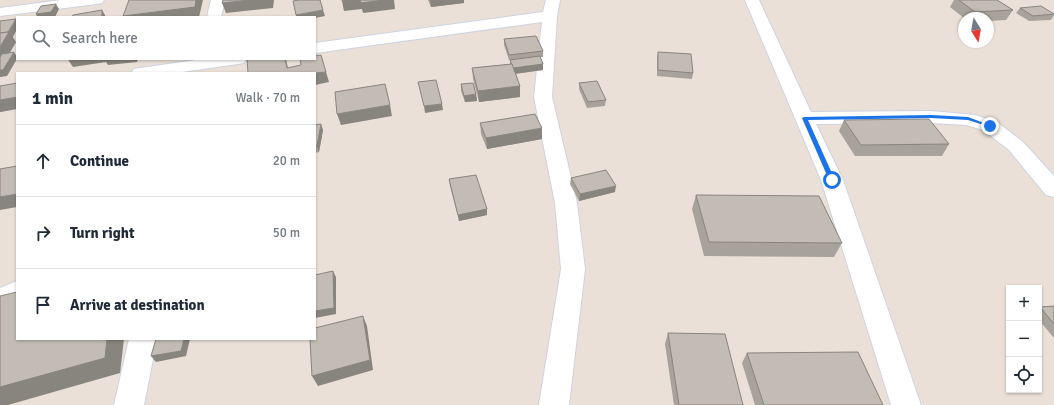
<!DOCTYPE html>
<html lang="en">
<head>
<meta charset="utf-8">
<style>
  body { margin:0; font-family:Signika,sans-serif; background:#f6f6f7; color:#1f2937 }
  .controls { position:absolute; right:12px; bottom:12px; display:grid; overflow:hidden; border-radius:0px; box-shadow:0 1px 3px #0004 }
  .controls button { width:36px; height:36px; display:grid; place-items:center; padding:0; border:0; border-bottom:1px solid #e0e1e3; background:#fff; color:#1f2937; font:20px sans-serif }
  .compass { position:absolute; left:958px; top:12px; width:36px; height:36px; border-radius:50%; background:#fff; box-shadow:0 1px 3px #0004; rotate:169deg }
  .stop { position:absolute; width:12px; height:12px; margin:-9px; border:3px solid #1a73e8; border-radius:50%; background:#fff }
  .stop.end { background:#1a73e8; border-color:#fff; box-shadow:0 1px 4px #0008 }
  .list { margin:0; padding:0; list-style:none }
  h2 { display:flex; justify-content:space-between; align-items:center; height:52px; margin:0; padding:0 16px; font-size:17px }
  h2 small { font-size:13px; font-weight:400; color:#747a83 }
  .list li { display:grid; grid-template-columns:26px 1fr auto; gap:12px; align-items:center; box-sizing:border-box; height:72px; padding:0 16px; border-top:1px solid #e0e1e3 }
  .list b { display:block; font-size:15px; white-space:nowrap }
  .list em { font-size:13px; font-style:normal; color:#747a83 }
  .icon { flex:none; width:22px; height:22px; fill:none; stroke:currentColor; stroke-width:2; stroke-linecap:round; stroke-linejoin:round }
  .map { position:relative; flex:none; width:1054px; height:405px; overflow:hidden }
  .search { position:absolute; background:#fff; box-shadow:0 1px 3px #0004; left:16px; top:16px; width:300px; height:44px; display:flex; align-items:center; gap:10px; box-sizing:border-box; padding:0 14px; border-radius:0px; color:#747a83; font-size:15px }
  .panel { position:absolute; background:#fff; box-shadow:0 1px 3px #0004; left:16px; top:72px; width:300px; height:268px; border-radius:0px }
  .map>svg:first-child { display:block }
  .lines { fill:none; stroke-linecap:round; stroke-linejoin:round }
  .street-casing { stroke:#cdd3e1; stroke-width:2 }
  .street { fill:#fff; fill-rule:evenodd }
  .wall { fill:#a7a29b }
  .shaded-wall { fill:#88847e }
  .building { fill:#c2bcb4; stroke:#88847e }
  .route { fill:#1a73e8 }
</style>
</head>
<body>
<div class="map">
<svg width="1054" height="405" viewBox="0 0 1054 405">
  <rect width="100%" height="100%" fill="#ebe0d7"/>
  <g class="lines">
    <defs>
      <g id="street">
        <path d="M62 0H104L102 3 97 4 0 16V8Z"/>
        <path d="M211 0H225L221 17H207Z"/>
        <path d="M546 0H560L557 16 552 97 577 203 585 269 569 405H539L561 269 555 203 534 97 542 22 315 53V43L543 12Z"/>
        <path d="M745 0H759L811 112 931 111 975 115 997 122 1023 142 1054 176V197L1046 195 1009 150 983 130 966 125 931 123 816 124 843 180 921 405H891L821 180Z"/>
        <path d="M203 59H246L244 63 238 64 175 73H131L134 69 140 68Z"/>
        <path d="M17 281V303L0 311V288Z"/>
        <path d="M129 339H157L144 405H114Z"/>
      </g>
    </defs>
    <!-- street casing -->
    <use href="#street" class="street-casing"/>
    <!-- street -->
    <use href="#street" class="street"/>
  </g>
  <!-- wall -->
  <g class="wall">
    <path d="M428 0H464V3L431 7Z"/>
    <path d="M954 0H997L1013 10 1006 20 988 21V18H964L950 7Z"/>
    <path d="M1020 8 1054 14V15L1051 20 1029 21 1016 13Z"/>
    <path d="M504 39 543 51V57H540L543 64V70L515 74 520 86V97L479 102 473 79 472 68 510 64V60H509L504 45Z"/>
    <path d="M658 52 693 73 692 79 657 76V58Z"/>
    <path d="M579 83 606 100 605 106 587 108 579 89Z"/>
    <path d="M461 84 476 94 477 101 465 102 461 91Z"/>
    <path d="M844 120 949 144 942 156H855L839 131Z"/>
    <path d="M480 123 542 139 487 149 481 134Z"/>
    <path d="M315 125 323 130 319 152 315 153Z"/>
    <path d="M571 178 615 192 579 201 570 184Z"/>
    <path d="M449 179 487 209V215L459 221 450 186Z"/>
    <path d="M696 195 842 243 834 257 704 256 692 209Z"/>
    <path d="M1054 306V338L1039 320V308L1040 307Z"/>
    <path d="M668 333 743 405H674L665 344Z"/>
    <path d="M747 353 883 405H755L742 363Z"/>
  </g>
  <!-- shaded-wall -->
  <g class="shaded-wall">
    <path d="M196 0H203L199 17H123V16Z"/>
    <path d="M251 0H274L273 8 226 13 222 3Z"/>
    <path d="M351 0H394L395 9 363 13 362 9 344 11 342 1Z"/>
    <path d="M430 0H464V3L431 7Z"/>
    <path d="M56 4 59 9 55 17H37L36 14Z"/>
    <path d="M102 10 105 15V17H102Z"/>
    <path d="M323 10 325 16 315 18V17H296V15Z"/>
    <path d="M16 19 17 21V29L13 37 16 42 7 58 0 59V47Z"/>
    <path d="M14 52 17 57V59L7 76 0 77V70Z"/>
    <path d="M82 59H138L137 62 108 65 106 62 73 67 69 61Z"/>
    <path d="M285 59H286L289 73 287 68Z"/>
    <path d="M543 64V70L513 74V68Z"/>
    <path d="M326 72 329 82 315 85V73Z"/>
    <path d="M520 86V97L479 102 478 91Z"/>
    <path d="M476 94 477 101 465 102 464 96Z"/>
    <path d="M17 97V109L1 112H0V100Z"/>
    <path d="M442 104 443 110 425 113 424 106Z"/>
    <path d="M390 105 392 116 341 125 337 114Z"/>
    <path d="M321 124 323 130 319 152 317 146Z"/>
    <path d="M542 128V139L487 149 486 138Z"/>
    <path d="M616 186 615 192 579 201 580 194Z"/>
    <path d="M17 194V207L0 210V197Z"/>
    <path d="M487 209V215L459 221 458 215Z"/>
    <path d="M333 271 336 277V314L315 318V311Z"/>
    <path d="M363 316 367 326 373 370 318 386 312 376Z"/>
    <path d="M107 339H124L120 373 8 405H0V387Z"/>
    <path d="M184 339H190L186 356 156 362 151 356Z"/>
  </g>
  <!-- building -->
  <g class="building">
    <path d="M129 0H196L195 7 123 16Z"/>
    <path d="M223 0H251L222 3Z"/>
    <path d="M299 0H320L323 10 296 15 293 1Z"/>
    <path d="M342 0H351L342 1Z"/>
    <path d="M360 0H384L361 3Z"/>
    <path d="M959 0H997L1013 10 975 12Z"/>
    <path d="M56 4 51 12 36 14 41 6Z"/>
    <path d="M1041 6 1054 14 1033 16 1020 8Z"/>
    <path d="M102 10V17H72L73 15Z"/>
    <path d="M16 19 8 32 0 33V21Z"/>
    <path d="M9 32 0 47V33Z"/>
    <path d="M536 36 543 51 509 55 504 39Z"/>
    <path d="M14 52 3 70H0V57L2 54Z"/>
    <path d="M658 52 691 54 693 73 658 70Z"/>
    <path d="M321 55 326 72 315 73H248L247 59H285L287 68 301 65 300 59H315V56Z"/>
    <path d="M540 56 543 64 513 68 510 60Z"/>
    <path d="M70 59H82L69 61Z"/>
    <path d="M512 64 520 86 478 91 472 68Z"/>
    <path d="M436 80 442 104 424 106 418 82Z"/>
    <path d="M597 81 606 100 588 102 579 83Z"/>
    <path d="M17 83V97L0 100V86Z"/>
    <path d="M473 83 476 94 464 96 461 84Z"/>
    <path d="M385 84 390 105 337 114 335 92Z"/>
    <path d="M535 114 542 128 486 138 480 123Z"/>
    <path d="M929 119 949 144 861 145 844 120Z"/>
    <path d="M321 124 317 146H315V125Z"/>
    <path d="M17 166V194L0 197V169Z"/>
    <path d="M606 170 616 186 580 194 571 178Z"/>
    <path d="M476 175 487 209 458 215 449 179Z"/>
    <path d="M696 195 819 196 842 243 709 242Z"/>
    <path d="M333 271 334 308 315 311V275Z"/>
    <path d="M17 292V339H107L105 358 0 387V296Z"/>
    <path d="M1054 306V324L1040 307Z"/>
    <path d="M363 316 370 360 312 376 310 339H315V328Z"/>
    <path d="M668 333 725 334 743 405H679Z"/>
    <path d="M156 339H184L181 351 151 356Z"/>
    <path d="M858 352 883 405H764L747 353Z"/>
  </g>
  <!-- route -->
  <path class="route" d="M931 115 968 117 992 126 990 127 968 120 931 118 808 120 835 180 832 182 829 180 802 118 804 117Z"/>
</svg>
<div class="controls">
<button>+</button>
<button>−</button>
<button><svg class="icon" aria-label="locate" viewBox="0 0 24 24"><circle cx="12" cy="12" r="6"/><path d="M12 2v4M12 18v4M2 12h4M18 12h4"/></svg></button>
</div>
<svg class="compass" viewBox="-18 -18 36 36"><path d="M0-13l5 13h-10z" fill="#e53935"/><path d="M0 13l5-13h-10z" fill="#747a83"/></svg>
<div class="stop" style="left:832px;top:180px"></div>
<div class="stop end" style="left:990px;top:126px"></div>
<div class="search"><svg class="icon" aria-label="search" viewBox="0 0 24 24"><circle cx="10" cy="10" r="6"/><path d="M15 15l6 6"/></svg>Search here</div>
<section class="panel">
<h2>1 min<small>Walk · 70 m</small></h2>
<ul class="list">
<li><svg class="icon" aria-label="ahead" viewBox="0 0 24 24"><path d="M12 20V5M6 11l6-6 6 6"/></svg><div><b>Continue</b></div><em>20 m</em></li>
<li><svg class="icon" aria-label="right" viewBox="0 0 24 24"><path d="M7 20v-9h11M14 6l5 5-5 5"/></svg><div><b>Turn right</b></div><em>50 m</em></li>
<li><svg class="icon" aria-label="arrive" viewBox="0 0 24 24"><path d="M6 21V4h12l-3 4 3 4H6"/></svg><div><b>Arrive at destination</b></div></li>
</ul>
</section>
</div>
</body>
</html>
